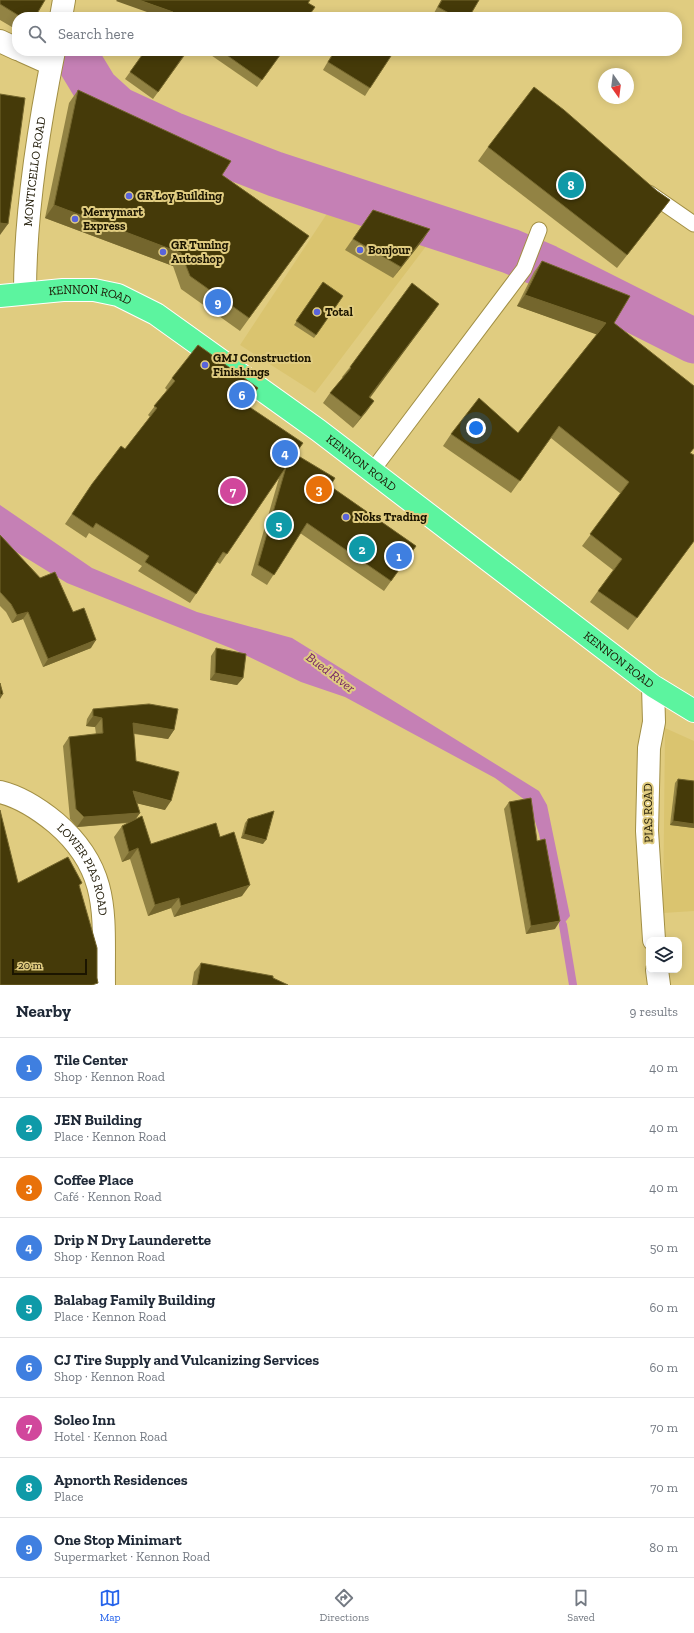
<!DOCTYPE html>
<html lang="en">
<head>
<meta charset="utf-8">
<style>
  body { margin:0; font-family:"Zilla Slab",serif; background:#f2f2f3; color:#1f2937 }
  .controls { position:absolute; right:12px; bottom:12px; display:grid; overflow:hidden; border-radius:8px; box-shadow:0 2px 10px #0003 }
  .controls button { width:36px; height:36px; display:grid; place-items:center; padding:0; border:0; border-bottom:1px solid #e0e1e3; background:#fff; color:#1f2937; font:20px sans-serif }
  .compass { position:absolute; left:598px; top:68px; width:36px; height:36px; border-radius:50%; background:#fff; box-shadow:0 2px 10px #0003; rotate:166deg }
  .scale { position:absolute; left:12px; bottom:10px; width:75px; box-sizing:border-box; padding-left:4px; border:2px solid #1b1500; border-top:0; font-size:11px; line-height:14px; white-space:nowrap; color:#1b1500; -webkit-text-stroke:3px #e0cc80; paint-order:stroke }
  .you { position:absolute; left:476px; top:428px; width:14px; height:14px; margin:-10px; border:3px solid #fff; border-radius:50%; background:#1a73e8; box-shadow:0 0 0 6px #1a73e833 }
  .badge { display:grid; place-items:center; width:26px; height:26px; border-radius:50%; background:#2563eb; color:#fff; font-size:13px; font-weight:700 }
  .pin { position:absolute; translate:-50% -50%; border:2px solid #fff; box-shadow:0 1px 4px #0006 }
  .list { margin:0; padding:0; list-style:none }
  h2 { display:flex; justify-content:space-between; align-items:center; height:52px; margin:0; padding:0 16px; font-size:17px }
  h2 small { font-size:13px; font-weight:400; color:#747a83 }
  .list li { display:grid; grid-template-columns:26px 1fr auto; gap:12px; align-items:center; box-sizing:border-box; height:60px; padding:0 16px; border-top:1px solid #e0e1e3 }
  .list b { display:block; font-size:15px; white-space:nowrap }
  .list p { margin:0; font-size:13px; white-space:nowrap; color:#747a83 }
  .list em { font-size:13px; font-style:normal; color:#747a83 }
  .icon { flex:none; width:22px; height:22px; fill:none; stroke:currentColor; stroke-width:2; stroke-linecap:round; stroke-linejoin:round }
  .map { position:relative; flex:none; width:694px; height:985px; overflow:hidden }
  .search { position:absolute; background:#fff; box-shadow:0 2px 10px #0003; left:12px; right:12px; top:12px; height:44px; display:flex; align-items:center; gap:10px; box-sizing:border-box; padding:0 14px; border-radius:16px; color:#747a83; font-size:15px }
  .sheet { height:592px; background:#fff }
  nav { display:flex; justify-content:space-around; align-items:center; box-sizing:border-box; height:56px; border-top:1px solid #e0e1e3; background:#fff; font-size:11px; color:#747a83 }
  nav a { display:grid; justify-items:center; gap:2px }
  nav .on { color:#2563eb }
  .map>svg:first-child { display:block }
  .built { fill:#dac46f }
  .water { fill:#c580b5 }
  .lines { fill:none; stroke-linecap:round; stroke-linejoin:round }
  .stream { stroke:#c580b5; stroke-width:8 }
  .river { stroke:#c580b5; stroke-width:45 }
  .lane-casing { stroke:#a28f44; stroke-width:17 }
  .street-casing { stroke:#a28f44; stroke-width:24 }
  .secondary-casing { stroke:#a28f44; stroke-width:24 }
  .highway-casing { stroke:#fff; stroke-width:24 }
  .lane { stroke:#fff; stroke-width:15 }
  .street { stroke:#fff; stroke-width:22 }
  .secondary { stroke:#fff; stroke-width:22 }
  .highway { stroke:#5cf49f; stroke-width:22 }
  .wall { fill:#928344 }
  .shaded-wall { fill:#74662d }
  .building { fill:#453a09; stroke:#74662d }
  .poi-dot { fill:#5a64db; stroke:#e0cc80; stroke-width:1.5 }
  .labels { text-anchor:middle; stroke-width:4; stroke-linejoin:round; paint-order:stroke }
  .street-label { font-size:12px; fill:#1b1500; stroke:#e0cc80 }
  .poi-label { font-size:12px; font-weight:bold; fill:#1b1500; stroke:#e0cc80; text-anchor:start }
  .water-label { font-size:13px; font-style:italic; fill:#701f63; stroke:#e0cc80 }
</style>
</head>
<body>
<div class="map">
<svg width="694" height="985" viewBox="0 0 694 985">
  <rect width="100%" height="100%" fill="#e0cc80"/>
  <!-- built -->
  <g class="built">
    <path d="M336 200 433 237 315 393 240 345Z"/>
    <path d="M665 728 694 741V911L663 913Z"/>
  </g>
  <!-- water -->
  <path class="water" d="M0 505 92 568 197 612 292 638 539 791 547 805 570 916 563 925 556 921 539 834 529 803 495 778 345 697 301 682 233 649 67 583 0 542Z"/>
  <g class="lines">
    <!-- stream -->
    <path class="stream" d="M563 925 573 985"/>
    <!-- river -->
    <path class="river" d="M76 56 96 89 118 109 172 134 275 174 510 251 547 267 694 341"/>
    <defs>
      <g id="lane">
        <path d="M649 193 694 224"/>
        <path d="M372 471 524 269 539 230"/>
      </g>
      <g id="street">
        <path d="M0 41 17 49"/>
        <path d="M22 51 51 64"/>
        <path d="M653 686 654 722 649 748 647 831 654 940"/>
        <path id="s1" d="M0 792C21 797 39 809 56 823 112 871 103 918 104 985"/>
        <path d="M657 970 659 985"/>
      </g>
      <g id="secondary">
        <path d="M61 17 64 0"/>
        <path id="s2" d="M25 293C25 212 38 130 54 51"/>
      </g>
      <g id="highway">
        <path id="s3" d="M0 296 63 290H94L118 295 156 314 318 430 653 686 694 711"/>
      </g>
    </defs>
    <!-- lane casing -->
    <use href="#lane" class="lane-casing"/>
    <!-- street casing -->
    <use href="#street" class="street-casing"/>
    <!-- secondary casing -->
    <use href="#secondary" class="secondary-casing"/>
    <!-- highway casing -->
    <use href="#highway" class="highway-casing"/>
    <!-- lane -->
    <use href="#lane" class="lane"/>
    <!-- street -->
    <use href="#street" class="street"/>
    <!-- secondary -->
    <use href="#secondary" class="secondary"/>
    <!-- highway -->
    <use href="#highway" class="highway"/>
  </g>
  <!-- wall -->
  <g class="wall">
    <path d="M0 0 35 17H17V30L0 20Z"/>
    <path d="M441 0H479L469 17H437L433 15Z"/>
    <path d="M145 51H188L153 99 125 79Z"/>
    <path d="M205 51H283L257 87Z"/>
    <path d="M334 51H382L370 88 365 96 323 70Z"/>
    <path d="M78 90 222 175 309 236 240 331 181 289 173 266 45 218 69 103Z"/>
    <path d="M488 147 657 191 670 200 660 213 617 268 478 161Z"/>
    <path d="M373 210 423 240 393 278 345 250Z"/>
    <path d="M542 261 614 323 691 453 694 541 628 630 590 602 613 570 582 546 621 494 551 438 511 493 443 446 451 434 518 433 597 334 517 306 534 272Z"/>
    <path d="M323 282 343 296 314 338 294 325Z"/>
    <path d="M439 304 370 398 374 401 353 428 323 403 330 393 343 378 342 377 350 367Z"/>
    <path d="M172 378 258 388 245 404 295 454 330 486 416 546 384 591 300 533 267 585 251 575 279 478 220 564 217 562 190 603 138 571 142 566 89 533 86 538 65 524 92 484 125 449 150 417 148 415 167 390 165 388Z"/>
    <path d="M0 535 73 612 91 648 43 667 23 619 12 623 6 612 0 606Z"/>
    <path d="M216 648 243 678 237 685 210 680 211 656Z"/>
    <path d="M93 709 174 730 168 739 134 734 136 761 165 810 137 803 140 813 136 819 151 844 220 837 242 896 174 917 171 908 148 916 130 859 122 862 114 837 122 826 128 823 77 827 70 819 63 746 69 737 96 734 95 727 86 726 87 719Z"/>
    <path d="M678 779 694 781V828L670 825 675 783Z"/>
    <path d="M509 802 537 841 555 929 526 934 504 809Z"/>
    <path d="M248 819 263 844 241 838 245 823Z"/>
    <path d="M201 963 273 978 288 985H192L194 972Z"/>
  </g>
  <!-- shaded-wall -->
  <g class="shaded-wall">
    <path d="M117 0H139L173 12 169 17H161L116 1Z"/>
    <path d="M54 205 181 253 173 266 45 218Z"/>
    <path d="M0 223 8 224 0 235Z"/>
    <path d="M430 229 423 240 393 278 401 267Z"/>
    <path d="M525 295 606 323 598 335 517 306Z"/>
    <path d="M439 304 432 314 362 408 369 397Z"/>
    <path d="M374 401 367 411 353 428 361 417Z"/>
    <path d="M28 612 23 619 12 623 17 615Z"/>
    <path d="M96 640 91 648 43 667 48 659Z"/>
    <path d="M215 673 243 678 237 685 210 680Z"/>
    <path d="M3 694 0 699V695Z"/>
    <path d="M93 716 102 718 95 727 86 726Z"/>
    <path d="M133 723 174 730 168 739 126 732Z"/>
    <path d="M133 791 171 801 165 810 127 801Z"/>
    <path d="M140 813 133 822 77 827 84 817Z"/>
    <path d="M673 821 694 824V828L670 825Z"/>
    <path d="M244 834 266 840 263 844 241 838Z"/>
    <path d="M138 848 130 859 122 862 129 852Z"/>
    <path d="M250 885 242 896 174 917 181 906Z"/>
    <path d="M179 898 171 908 148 916 155 905Z"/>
    <path d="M560 921 555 929 526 934 531 926Z"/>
  </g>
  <!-- building -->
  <g class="building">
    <path d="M0 0H45L35 17H21L0 4Z"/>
    <path d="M139 0H310L308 3 315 7 308 17H169L173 12Z"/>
    <path d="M442 0H479L469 17H456L438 7Z"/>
    <path d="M145 51H187L158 92 130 72Z"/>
    <path d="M221 51H283L262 80Z"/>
    <path d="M335 51H382L391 56 370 88 328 62Z"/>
    <path d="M534 87 564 110 657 191 670 200 627 255 488 147Z"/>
    <path d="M78 90 231 161 222 175 309 236 249 318 190 276 181 253 54 205Z"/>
    <path d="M0 94 25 98 8 224 0 223Z"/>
    <path d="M373 210 430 229 401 267 353 239Z"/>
    <path d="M542 261 630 296 614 323 694 386V448L690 453 694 455V541L637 618 598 591 622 559 590 534 629 482 559 426 520 481 451 434 479 398 518 433 606 323 525 295Z"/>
    <path d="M323 282 343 296 316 335 296 321Z"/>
    <path d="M412 283 439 304 369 397 374 401 361 417 330 393 351 368 350 367Z"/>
    <path d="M198 345 258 388 245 404 303 443 295 454 335 478 330 486 416 546 391 581 307 523 274 575 258 565 286 467 227 554 223 552 196 594 145 562 149 556 96 523 93 528 72 514 92 484 121 446 125 449 157 408 154 406 175 381 172 378Z"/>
    <path d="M0 535 40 578 55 572 73 612 84 608 96 640 48 659 28 612 17 615 11 604 0 592Z"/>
    <path d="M216 648 246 654 243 678 215 673Z"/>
    <path d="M0 683 3 694 0 695Z"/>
    <path d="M149 704 178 709 174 730 133 723 136 761 179 772 171 801 133 791 140 813 84 817 76 809 69 737 103 733 102 718 93 716V709Z"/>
    <path d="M678 779 694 781V824L673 821Z"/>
    <path d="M531 798 537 841 545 839 560 921 531 926 509 802Z"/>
    <path d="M0 810 18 883 68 857 82 883 79 885 97 948V978L98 983 92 985H0Z"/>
    <path d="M274 811 266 840 244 834 248 819Z"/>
    <path d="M142 816 151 844 216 823 220 837 234 832 250 885 181 906 179 898 155 905 138 848 129 852 122 826Z"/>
    <path d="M201 963 273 976V978L288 985H197Z"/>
  </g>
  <!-- markers -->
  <g class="poi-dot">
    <circle cx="129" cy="196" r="4"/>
    <circle cx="75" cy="219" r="4"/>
    <circle cx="360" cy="250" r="4"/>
    <circle cx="163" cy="252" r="4"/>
    <circle cx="317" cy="312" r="4"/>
    <circle cx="205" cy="365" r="4"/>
    <circle cx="346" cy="517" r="4"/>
  </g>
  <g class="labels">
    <!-- street labels -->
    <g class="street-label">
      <text dy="4" stroke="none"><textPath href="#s2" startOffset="122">MONTICELLO ROAD</textPath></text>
      <text dy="4" stroke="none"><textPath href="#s3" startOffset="91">KENNON ROAD</textPath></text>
      <text dy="4" stroke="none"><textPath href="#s3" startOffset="415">KENNON ROAD</textPath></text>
      <text dy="4" stroke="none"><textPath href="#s3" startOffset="739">KENNON ROAD</textPath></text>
      <text transform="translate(648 813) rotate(-91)" y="4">PIAS ROAD</text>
      <text dy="4" stroke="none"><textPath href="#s1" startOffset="120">LOWER PIAS ROAD</textPath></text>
    </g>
    <!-- poi labels -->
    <g class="poi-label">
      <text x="137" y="200">GR Loy Building</text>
      <text x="83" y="216">Merrymart<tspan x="83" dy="14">Express</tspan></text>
      <text x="171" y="249">GR Tuning<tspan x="171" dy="14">Autoshop</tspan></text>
      <text x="368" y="254">Bonjour</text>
      <text x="325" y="316">Total</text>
      <text x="213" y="362">GMJ Construction<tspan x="213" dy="14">Finishings</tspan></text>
      <text x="354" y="521">Noks Trading</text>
    </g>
    <!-- water labels -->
    <g class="water-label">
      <text transform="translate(331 672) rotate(37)" y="5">Bued River</text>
    </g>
  </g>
</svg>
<div class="controls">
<button><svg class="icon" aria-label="layers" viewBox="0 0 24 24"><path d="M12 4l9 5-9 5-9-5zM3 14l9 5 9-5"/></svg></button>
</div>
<svg class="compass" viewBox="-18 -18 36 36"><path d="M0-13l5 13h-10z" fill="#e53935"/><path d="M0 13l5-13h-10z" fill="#747a83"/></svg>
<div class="scale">20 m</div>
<div class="you"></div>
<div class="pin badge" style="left:399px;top:556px;background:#3f7fe0">1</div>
<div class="pin badge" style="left:362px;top:549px;background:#0f9aa8">2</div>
<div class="pin badge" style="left:319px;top:489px;background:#e8710a">3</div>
<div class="pin badge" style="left:285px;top:453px;background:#3f7fe0">4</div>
<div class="pin badge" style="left:279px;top:525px;background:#0f9aa8">5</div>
<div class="pin badge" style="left:242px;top:395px;background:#3f7fe0">6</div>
<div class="pin badge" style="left:233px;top:491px;background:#d1479c">7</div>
<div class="pin badge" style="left:571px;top:185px;background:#0f9aa8">8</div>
<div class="pin badge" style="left:218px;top:302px;background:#3f7fe0">9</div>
<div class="search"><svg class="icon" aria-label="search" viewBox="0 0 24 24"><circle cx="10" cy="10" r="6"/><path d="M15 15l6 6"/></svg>Search here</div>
</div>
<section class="sheet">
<h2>Nearby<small>9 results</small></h2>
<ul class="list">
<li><span class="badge" style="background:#3f7fe0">1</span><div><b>Tile Center</b><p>Shop · Kennon Road</p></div><em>40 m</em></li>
<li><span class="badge" style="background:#0f9aa8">2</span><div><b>JEN Building</b><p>Place · Kennon Road</p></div><em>40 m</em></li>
<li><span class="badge" style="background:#e8710a">3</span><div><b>Coffee Place</b><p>Café · Kennon Road</p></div><em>40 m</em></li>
<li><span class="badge" style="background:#3f7fe0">4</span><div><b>Drip N Dry Launderette</b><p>Shop · Kennon Road</p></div><em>50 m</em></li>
<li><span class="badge" style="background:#0f9aa8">5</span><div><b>Balabag Family Building</b><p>Place · Kennon Road</p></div><em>60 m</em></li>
<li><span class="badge" style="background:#3f7fe0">6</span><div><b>CJ Tire Supply and Vulcanizing Services</b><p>Shop · Kennon Road</p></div><em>60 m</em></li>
<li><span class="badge" style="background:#d1479c">7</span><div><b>Soleo Inn</b><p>Hotel · Kennon Road</p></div><em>70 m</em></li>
<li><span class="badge" style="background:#0f9aa8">8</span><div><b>Apnorth Residences</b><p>Place</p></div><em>70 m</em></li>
<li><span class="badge" style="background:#3f7fe0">9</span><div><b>One Stop Minimart</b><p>Supermarket · Kennon Road</p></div><em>80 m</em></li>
</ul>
</section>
<nav>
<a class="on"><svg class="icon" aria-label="map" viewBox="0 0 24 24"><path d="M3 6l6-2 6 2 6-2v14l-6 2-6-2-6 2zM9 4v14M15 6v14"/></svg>Map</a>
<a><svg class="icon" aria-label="directions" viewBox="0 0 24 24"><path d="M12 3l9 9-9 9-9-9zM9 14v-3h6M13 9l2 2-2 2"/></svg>Directions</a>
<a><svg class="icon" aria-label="saved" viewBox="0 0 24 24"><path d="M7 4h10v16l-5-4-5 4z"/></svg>Saved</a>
</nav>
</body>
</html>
